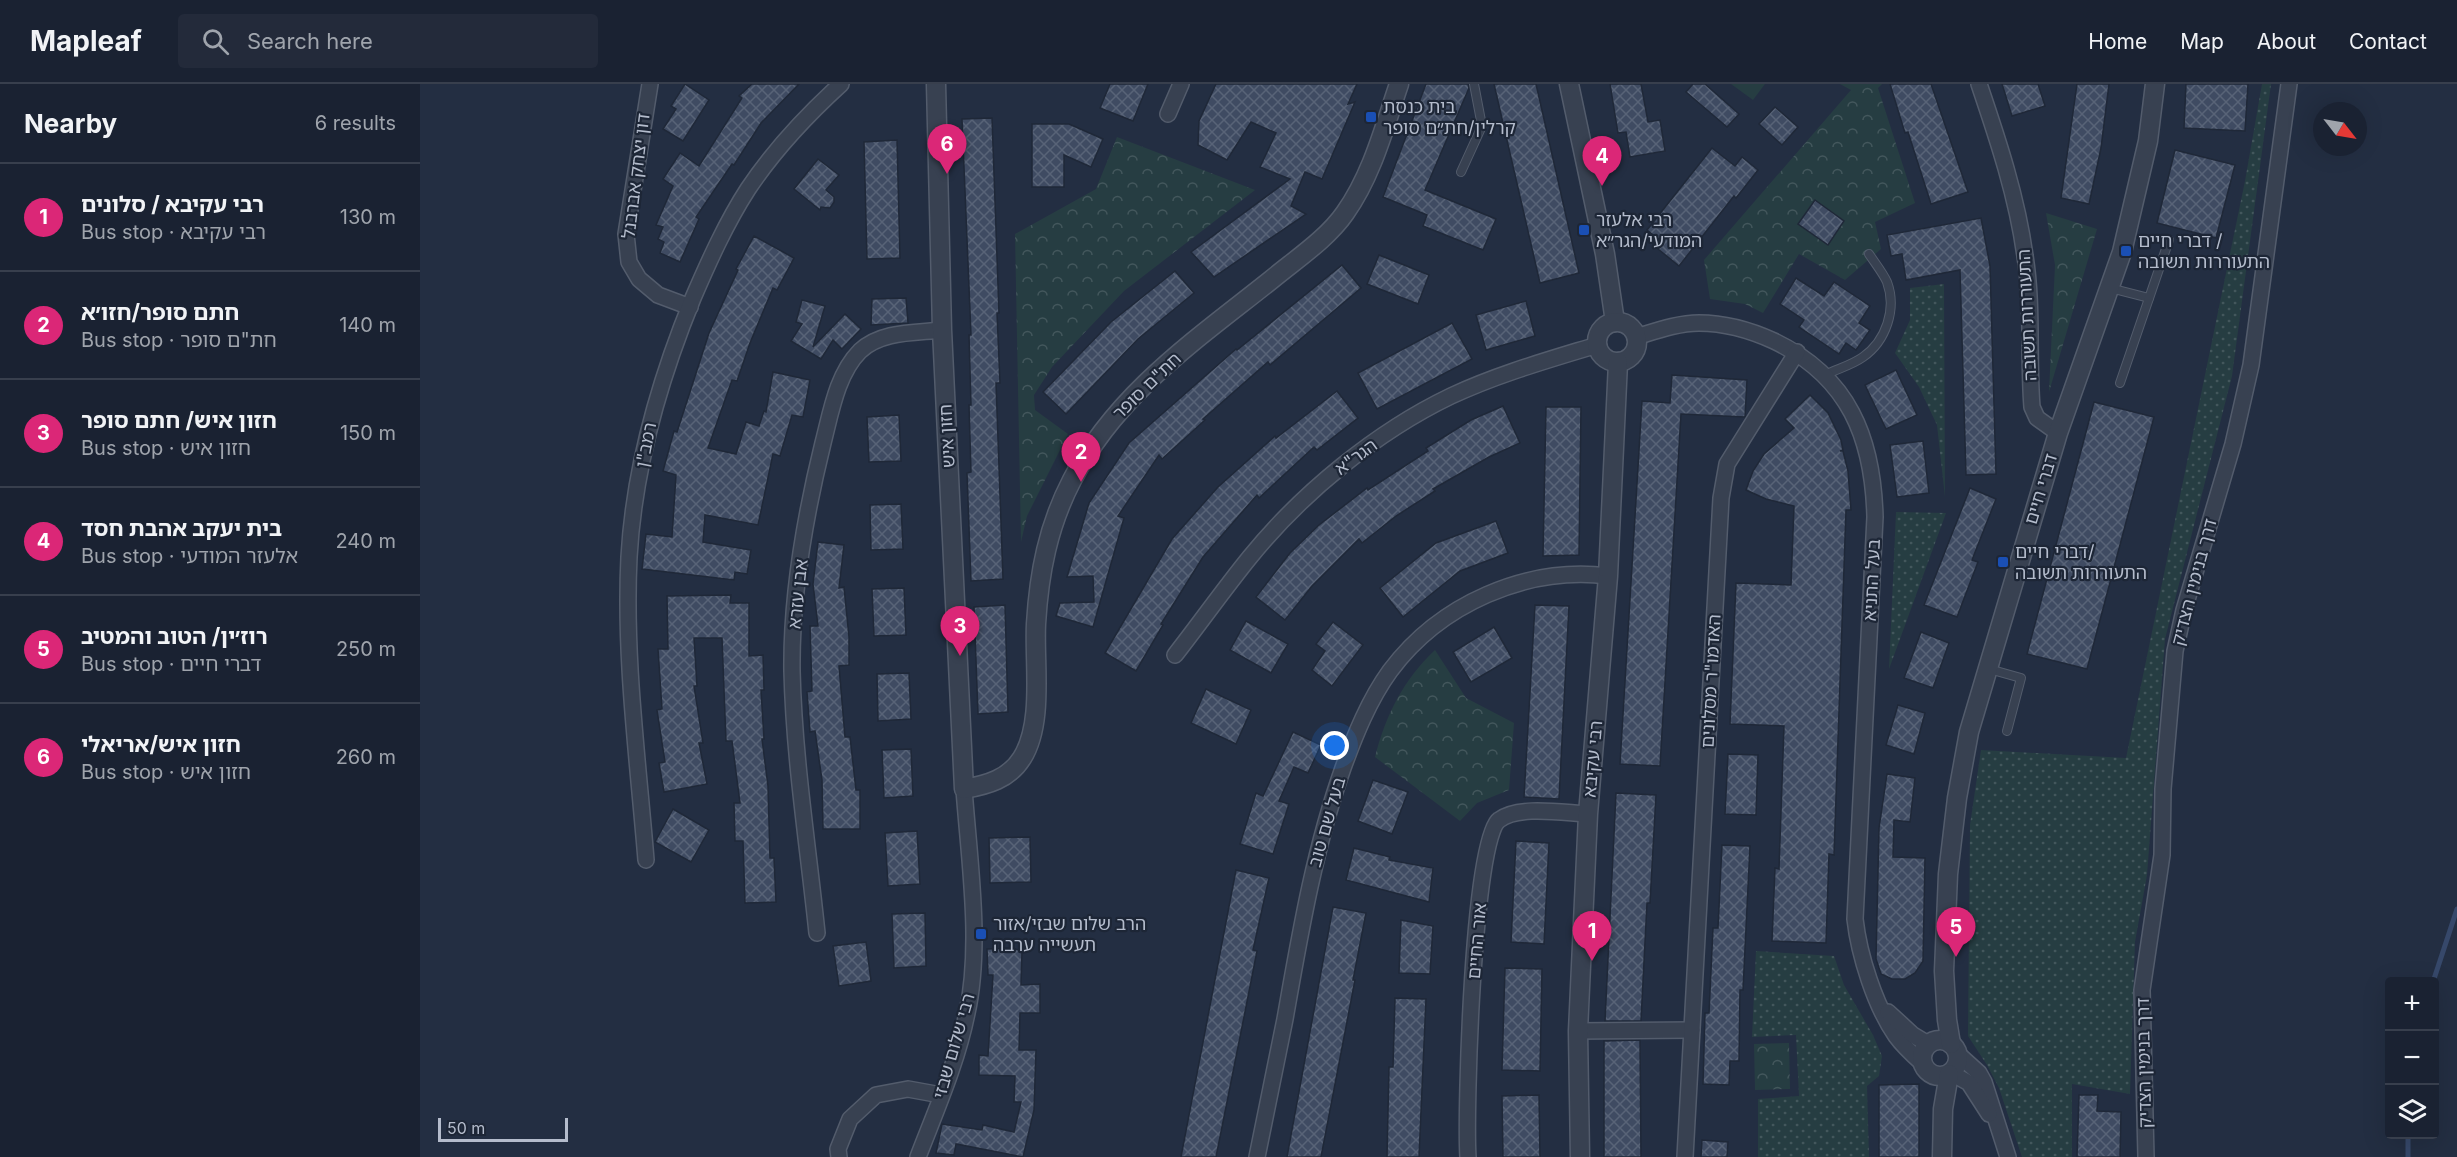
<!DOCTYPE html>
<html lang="en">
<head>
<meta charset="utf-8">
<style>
  body { margin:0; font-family:Inter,"Noto Sans Hebrew",sans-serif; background:#232a3a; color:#f1f3f6 }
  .controls { position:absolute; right:18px; bottom:18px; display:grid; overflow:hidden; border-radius:6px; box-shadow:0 6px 24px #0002 }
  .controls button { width:54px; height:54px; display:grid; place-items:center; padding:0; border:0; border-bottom:2px solid #383f4d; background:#1a2232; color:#f1f3f6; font:30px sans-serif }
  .compass { position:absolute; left:1893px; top:18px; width:54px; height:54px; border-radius:50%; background:#1a2232; box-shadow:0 6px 24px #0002; rotate:121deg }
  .scale { position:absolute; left:18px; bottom:15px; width:130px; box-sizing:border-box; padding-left:6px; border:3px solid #b4bccc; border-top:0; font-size:16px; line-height:21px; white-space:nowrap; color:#b4bccc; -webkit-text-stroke:4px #1d2636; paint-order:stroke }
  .you { position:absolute; left:915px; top:662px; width:21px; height:21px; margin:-15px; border:4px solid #fff; border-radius:50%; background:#1a73e8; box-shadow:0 0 0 9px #1a73e833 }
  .badge { display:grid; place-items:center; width:39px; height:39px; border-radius:50%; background:#db2777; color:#fff; font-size:20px; font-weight:700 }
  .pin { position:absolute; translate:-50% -50px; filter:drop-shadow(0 2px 3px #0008) }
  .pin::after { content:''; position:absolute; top:32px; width:21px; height:18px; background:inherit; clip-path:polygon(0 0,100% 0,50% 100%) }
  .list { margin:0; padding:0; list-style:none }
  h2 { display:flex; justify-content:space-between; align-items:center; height:78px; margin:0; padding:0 24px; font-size:26px }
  h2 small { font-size:20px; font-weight:400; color:#9fa4ac }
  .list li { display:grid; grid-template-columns:39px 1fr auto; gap:18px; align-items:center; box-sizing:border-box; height:108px; padding:0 24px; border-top:2px solid #383f4d }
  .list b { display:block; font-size:22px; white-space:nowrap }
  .list p { margin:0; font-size:20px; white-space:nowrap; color:#9fa4ac }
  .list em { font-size:20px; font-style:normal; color:#9fa4ac }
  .icon { flex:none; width:33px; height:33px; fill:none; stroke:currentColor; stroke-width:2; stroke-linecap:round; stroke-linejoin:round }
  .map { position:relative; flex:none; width:2037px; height:1073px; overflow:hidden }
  header { display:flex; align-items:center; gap:36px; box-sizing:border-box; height:84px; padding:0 30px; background:#1a2232; border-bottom:2px solid #383f4d }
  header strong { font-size:28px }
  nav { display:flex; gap:33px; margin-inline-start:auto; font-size:21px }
  .search { width:420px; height:54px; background:#232a3a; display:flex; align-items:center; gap:15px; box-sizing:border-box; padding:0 21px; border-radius:6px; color:#9fa4ac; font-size:22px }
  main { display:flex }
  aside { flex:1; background:#1a2232 }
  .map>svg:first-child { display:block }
  .grass { fill:url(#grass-dots) }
  .park { fill:url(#park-crowns) }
  .garden { fill:#263d42 }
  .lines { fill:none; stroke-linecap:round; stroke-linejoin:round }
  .stream { stroke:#36486a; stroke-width:5 }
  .building { fill:url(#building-cross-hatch); stroke:#1f2838; stroke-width:1.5 }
  .service-casing { stroke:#535c6c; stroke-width:10 }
  .minor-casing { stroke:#535c6c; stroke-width:18 }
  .tertiary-casing { stroke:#535c6c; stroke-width:21 }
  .service { stroke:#384151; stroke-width:8 }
  .minor { stroke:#384151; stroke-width:15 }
  .tertiary { stroke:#384151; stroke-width:18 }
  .transit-dot { fill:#1a4fb4; stroke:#1d2636; stroke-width:2 }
  .labels { text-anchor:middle; stroke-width:4.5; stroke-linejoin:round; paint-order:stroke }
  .poi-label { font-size:18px; fill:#b4bccc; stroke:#1d2636; text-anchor:start }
  .street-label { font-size:18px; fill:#b4bccc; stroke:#1d2636 }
</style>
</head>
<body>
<header>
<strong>Mapleaf</strong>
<div class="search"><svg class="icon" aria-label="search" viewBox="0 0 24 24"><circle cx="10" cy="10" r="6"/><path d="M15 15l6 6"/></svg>Search here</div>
<nav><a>Home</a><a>Map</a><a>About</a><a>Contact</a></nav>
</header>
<main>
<aside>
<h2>Nearby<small>6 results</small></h2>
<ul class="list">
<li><span class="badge">1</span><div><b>רבי עקיבא / סלונים</b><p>Bus stop · רבי עקיבא</p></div><em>130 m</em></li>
<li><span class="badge">2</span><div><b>חתם סופר/חזו׳א</b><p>Bus stop · חת&quot;ם סופר</p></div><em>140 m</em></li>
<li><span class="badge">3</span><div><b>חזון איש/ חתם סופר</b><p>Bus stop · חזון איש</p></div><em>150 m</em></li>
<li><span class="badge">4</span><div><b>בית יעקב אהבת חסד</b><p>Bus stop · אלעזר המודעי</p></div><em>240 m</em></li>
<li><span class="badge">5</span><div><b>רוז׳ין/ הטוב והמטיב</b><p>Bus stop · דברי חיים</p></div><em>250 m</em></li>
<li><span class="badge">6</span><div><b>חזון איש/אריאלי</b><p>Bus stop · חזון איש</p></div><em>260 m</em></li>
</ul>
</aside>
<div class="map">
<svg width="2037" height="1073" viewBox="0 0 2037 1073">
  <defs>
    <pattern id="grass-dots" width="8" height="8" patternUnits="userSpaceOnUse" patternTransform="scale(1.5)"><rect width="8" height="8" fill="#263d42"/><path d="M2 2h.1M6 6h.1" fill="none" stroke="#43575c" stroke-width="1.8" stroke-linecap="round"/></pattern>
    <pattern id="park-crowns" width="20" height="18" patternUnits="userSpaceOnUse" patternTransform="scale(1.5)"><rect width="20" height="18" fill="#263d42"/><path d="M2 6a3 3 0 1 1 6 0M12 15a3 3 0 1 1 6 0" fill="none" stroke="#43575c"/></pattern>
    <pattern id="building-cross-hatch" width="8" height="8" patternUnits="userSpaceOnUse" patternTransform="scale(1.5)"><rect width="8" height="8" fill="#3f4b62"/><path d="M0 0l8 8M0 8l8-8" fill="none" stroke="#586377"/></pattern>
  </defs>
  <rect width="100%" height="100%" fill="#232e42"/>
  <!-- grass -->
  <g class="grass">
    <path d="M1842 0H1851L1812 292 1745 555 1727 791 1715 858 1710 1010 1652 1000V1073H1602L1579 1004 1567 981 1548 952 1550 741 1561 666 1706 674 1825 97Z"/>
    <path d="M1524 200 1525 413 1517 341 1499 303 1475 269 1490 236V204Z"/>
    <path d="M1476 428 1526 429 1469 585Z"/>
    <path d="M1336 867 1414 872 1424 901 1453 951 1462 972 1459 992 1447 1002 1449 1073H1338V1015L1379 1012 1376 951 1332 953Z"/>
  </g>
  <!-- park -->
  <g class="park">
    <path d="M1420 0H1462L1458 4 1495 119 1455 138 1461 165 1425 196 1379 170 1343 229 1325 220 1290 215 1284 176 1431 6Z"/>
    <path d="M697 53 835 106 704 207 632 283 614 311 615 326 648 350 607 432 601 458 595 150 676 105Z"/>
    <path d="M1626 129 1677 145 1629 308 1635 181Z"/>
    <path d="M1015 566 1046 614 1094 639 1089 706 1057 719 1040 737 955 673C966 631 983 596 1015 566Z"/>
    <path d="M1369 959 1370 1005 1335 1006 1334 960Z"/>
  </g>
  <!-- garden -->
  <path class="garden" d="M1311 0H1345L1333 16Z"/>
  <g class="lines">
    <!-- stream -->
    <g class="stream">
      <path d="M2013 898 2037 825"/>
      <path d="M1988 1073V1050"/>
    </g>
  </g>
  <!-- building -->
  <g class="building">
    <path d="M265 0 289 16 263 57 243 45 256 25 251 22Z"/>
    <path d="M332 0H379L341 39 314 81 312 80 276 133 279 135 260 178 240 169 244 158 238 155 243 143 236 141 253 102 243 95 260 69 279 82 322 14 319 12Z"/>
    <path d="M690 0H728L713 37 680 24Z"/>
    <path d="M796 0H937L928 20 935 18 902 95 885 88 871 122 886 130 794 193 771 168 870 95 840 83 856 49 831 38 807 76 778 61 779 37Z"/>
    <path d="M1006 0H1048L1049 4 1005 106 1076 135 1063 166 1003 142 1007 131 963 113Z"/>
    <path d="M1074 0H1116L1159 189 1120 199Z"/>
    <path d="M1190 0H1221L1228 38 1240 36 1245 67 1210 73 1206 48 1198 49Z"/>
    <path d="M1273 0H1285L1319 30 1307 43 1266 8Z"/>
    <path d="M1470 0H1511L1548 108 1511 120 1488 48 1485 49Z"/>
    <path d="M1582 0H1618L1625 22 1592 32Z"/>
    <path d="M1657 0H1689L1681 64 1669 120 1641 114Z"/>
    <path d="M1766 0H1828L1825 47 1764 44Z"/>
    <path d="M1355 23 1378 43 1362 61 1339 40Z"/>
    <path d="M572 34 579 229H577L580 299H576L583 495 551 497 547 389 551 388 549 321H551L549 251H551L542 35Z"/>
    <path d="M612 40H649L683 55 671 83 644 71V103H612Z"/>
    <path d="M477 56 480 174 447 175 444 58Z"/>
    <path d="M1292 64 1315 82 1322 73 1338 86 1316 114 1314 112 1259 182 1238 165 1243 159 1227 146Z"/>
    <path d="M1755 66 1815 81 1796 154 1737 139Z"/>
    <path d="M398 75 419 91 406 106 414 113V118L410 124 401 123 400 126 374 105Z"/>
    <path d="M1395 116 1424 137 1408 161 1378 140Z"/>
    <path d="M1561 134 1570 182 1576 390 1546 391 1540 186 1486 196 1482 170 1471 172 1467 151Z"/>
    <path d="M334 152 374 174 357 206 353 204 330 259 317 297 312 296 288 364 316 370 326 338 339 342 344 327 346 328 353 288 390 296 383 333 372 331 360 372 353 370 338 441 285 431 283 458 331 466 327 490 315 488 314 496 222 485 226 450 252 453 256 391 243 387 254 347 257 348 289 249 318 186 316 185Z"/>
    <path d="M959 171 1009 191 998 220 947 200Z"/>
    <path d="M922 181 941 204 850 281 848 278 783 335 785 336 742 375 739 371 698 432 704 434 673 543 636 532 640 519 674 518 673 492 647 493 669 419 709 359 816 265 817 266Z"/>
    <path d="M755 187 774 209 718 255 646 330 623 308 691 238Z"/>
    <path d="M1376 194 1404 212 1414 198 1450 222 1439 239 1450 246 1436 266 1426 259 1419 270 1379 243 1384 236 1360 220Z"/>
    <path d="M486 214 488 239 451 241 452 215Z"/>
    <path d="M382 216 405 222 393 263 425 230 441 245 422 265 413 256 401 275 371 257 382 240 376 238Z"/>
    <path d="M1106 217 1115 252 1066 266 1056 231Z"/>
    <path d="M1032 239 1052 275 957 325 938 289Z"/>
    <path d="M1476 286 1497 331 1466 345 1445 301Z"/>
    <path d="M1252 291 1327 296 1325 333 1261 330 1240 682 1200 680 1222 317 1250 319Z"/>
    <path d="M917 307 938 334 897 366 894 363 839 414 837 411 783 473 741 540 743 541 716 587 685 569 752 455 798 403 855 352 856 354Z"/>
    <path d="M1390 311 1408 329 1421 356 1423 366 1420 367H1423L1428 387 1431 426H1426L1414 771 1409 770 1406 859 1352 857 1355 784 1359 785 1364 642 1310 640 1316 499 1371 501 1374 422 1346 415 1326 406 1333 387 1344 370 1374 344 1365 335Z"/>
    <path d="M1674 318 1734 333 1667 585 1607 570Z"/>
    <path d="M1083 322 1100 359 1069 373 1013 405 1015 407 976 432 942 459 939 455 892 502 865 536 836 513 870 469 899 441 947 404 948 406 1008 367 1006 364 1051 336Z"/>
    <path d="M1126 323H1161L1159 471 1123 472Z"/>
    <path d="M479 331 481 377 449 378 447 333Z"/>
    <path d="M1503 357 1509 409 1477 413 1470 361Z"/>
    <path d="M1550 404 1576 415 1552 476 1558 478 1537 533 1504 521Z"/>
    <path d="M481 420 483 465 451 466 450 421Z"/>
    <path d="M1076 437 1088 469 1040 487 983 533 960 504 1016 459Z"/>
    <path d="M398 458 424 461 419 504 424 503 429 553V581L419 582 425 653H430L436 706H440V745H403L402 696 395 647 390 648 387 608 392 607 390 542H398L393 500Z"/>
    <path d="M484 504 486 551 454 552 452 505Z"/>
    <path d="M311 511 310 519H329V572L343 571 344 606H341L344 655H342L348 702 350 774H354L356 818 325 819 323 757H315L314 719H320L312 657H306L302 554H274L277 602H274L283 659H279L287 700 244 708 239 679 245 678 237 626 242 625 238 565H248L247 512Z"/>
    <path d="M585 521 588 628 558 630 554 523Z"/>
    <path d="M1115 521 1149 522 1139 715 1104 713Z"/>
    <path d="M826 537 868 560 851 589 810 566Z"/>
    <path d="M913 538 943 561 912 602 892 586 905 567 896 560Z"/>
    <path d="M1074 543 1092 574 1051 598 1033 568Z"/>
    <path d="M1501 548 1529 559 1513 604 1484 594Z"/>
    <path d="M489 589 491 635 458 637 457 590Z"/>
    <path d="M786 605 831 626 816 660 771 639Z"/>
    <path d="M1478 621 1505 629 1494 670 1466 661Z"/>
    <path d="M873 648 901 661 888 689 874 683 859 717 869 720 853 770 820 760 836 709 843 712Z"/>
    <path d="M491 665 493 712 464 714 462 666Z"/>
    <path d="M1308 670 1338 671 1336 731 1305 730Z"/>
    <path d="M1467 690 1495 694 1490 738 1474 736 1473 773 1505 774 1503 877 1495 889 1485 895H1472L1461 890 1456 875 1459 744Z"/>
    <path d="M953 696 988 708 972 750 938 737Z"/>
    <path d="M1196 709 1236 711 1230 819H1227L1221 937H1185Z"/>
    <path d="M253 725 289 746 271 778 235 758Z"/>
    <path d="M497 747 500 800 468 802 465 749Z"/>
    <path d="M610 753 611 798 570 799 569 754Z"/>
    <path d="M1096 757 1129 759 1124 860 1091 858Z"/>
    <path d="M1302 761 1330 762 1323 906H1320L1319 977H1310L1309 1001 1283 1000 1285 929H1289L1293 844H1298Z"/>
    <path d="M934 764 970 773 969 776 1013 784 1009 818 926 796Z"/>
    <path d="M816 786 849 794 833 866 837 867 824 933 796 1073H761Z"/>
    <path d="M913 823 946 829 933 896H935L901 1073H867Z"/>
    <path d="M505 829 506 882 474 884 472 830Z"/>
    <path d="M981 836 1013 842 1010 890 979 889Z"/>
    <path d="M446 858 451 897 419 902 413 862Z"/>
    <path d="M592 864 602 867 601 901 620 900V929H600L599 966H616L614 1026 603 1073 536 1060 534 1071 516 1069 522 1040 562 1046 563 1041 594 1048 601 1018H594L595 992 559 991V971L568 972 573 891H568L567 865Z"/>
    <path d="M1085 884 1122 885 1120 987 1082 986Z"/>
    <path d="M975 914 1006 915 999 1073H967L969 983H973Z"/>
    <path d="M1220 956 1221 1073H1184V957Z"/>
    <path d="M1499 1000V1073H1459V1001Z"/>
    <path d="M1119 1011 1120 1073H1083L1082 1012Z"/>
    <path d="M1659 1011H1678L1677 1027 1701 1028 1700 1073H1657Z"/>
    <path d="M1282 1056 1308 1058 1307 1073H1281Z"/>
  </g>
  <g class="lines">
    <defs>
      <g id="service">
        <path d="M1041 88 1062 42 1054 0"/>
        <path d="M1690 204 1729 214"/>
        <path d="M1405 291C1417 285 1432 281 1443 273 1466 257 1477 225 1467 198 1463 189 1455 179 1449 170"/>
        <path d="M1700 299 1749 156"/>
        <path d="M1569 585 1601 594 1587 647"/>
      </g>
      <g id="minor">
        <path d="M230 0 206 150 209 178 219 195 238 211 270 223"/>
        <path d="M1559 0C1578 56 1597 113 1605 172 1613 222 1608 273 1612 323L1617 334 1638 349"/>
        <path d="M748 30 761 0"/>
        <path d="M1216 253C1236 247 1258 239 1279 239 1306 239 1330 246 1354 257 1429 293 1453 354 1455 433L1435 835C1439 871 1455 922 1476 952 1484 963 1493 971 1502 979"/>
        <path d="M755 571C780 539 804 505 830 473 882 409 956 348 1031 312 1078 290 1128 276 1177 261"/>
        <path d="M226 776C218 676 204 573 209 473 214 383 239 297 273 214 289 177 306 139 328 105 354 66 387 31 421 0"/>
        <path d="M397 849C388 762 374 674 372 587 371 511 385 432 403 359 411 328 417 290 440 267 461 247 495 249 522 246"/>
        <path d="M1468 928 1493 951 1508 960"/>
        <path d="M1158 947 1272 946"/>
        <path d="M1538 970 1559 989 1564 998 1588 1073"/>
        <path d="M1531 989 1549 999 1569 1030"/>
        <path d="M419 1073 418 1065 430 1035 456 1011 488 1005 521 1011"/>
        <path d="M498 1073C516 1026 537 979 547 929 562 861 549 775 544 705"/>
        <path d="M837 1073C846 1027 856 981 865 935 880 850 894 766 923 684 935 651 949 616 970 587 1020 520 1106 482 1188 492"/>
        <path d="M1048 1073C1045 1029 1053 754 1079 736 1098 721 1144 729 1168 730"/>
        <path d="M1265 1073 1301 414 1307 380 1377 268"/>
        <path d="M1726 1073 1722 906 1742 771 1743 705 1755 567 1764 526 1813 360 1831 281 1869 0"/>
      </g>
      <g id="tertiary">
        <path d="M516 0 522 246 544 705C567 701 589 695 602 674 624 639 614 580 616 540 619 489 628 442 652 396 696 310 777 255 851 196 875 176 907 155 925 129 952 91 964 44 979 0"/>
        <path d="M1149 0 1185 170 1195 238"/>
        <circle cx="1197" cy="258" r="20"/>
        <circle cx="1520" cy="974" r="18"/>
        <path d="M1531 960 1527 936 1524 887 1528 790 1537 714 1549 648 1638 349 1702 168 1728 57 1735 0"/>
        <path d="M1160 1073 1158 947 1168 730 1188 492 1198 278"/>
        <path d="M1522 1073 1523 1025 1529 990"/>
      </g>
    </defs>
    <!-- service casing -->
    <use href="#service" class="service-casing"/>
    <!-- minor casing -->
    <use href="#minor" class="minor-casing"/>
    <!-- tertiary casing -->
    <use href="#tertiary" class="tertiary-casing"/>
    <!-- service -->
    <use href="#service" class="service"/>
    <!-- minor -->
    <use href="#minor" class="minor"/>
    <!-- tertiary -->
    <use href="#tertiary" class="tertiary"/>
  </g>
  <!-- markers -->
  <g class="transit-dot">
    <rect x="945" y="27" width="12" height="12" rx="3"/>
    <rect x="1158" y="140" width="12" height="12" rx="3"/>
    <rect x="1700" y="161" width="12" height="12" rx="3"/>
    <rect x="1577" y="472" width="12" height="12" rx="3"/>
    <rect x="555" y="844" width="12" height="12" rx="3"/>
  </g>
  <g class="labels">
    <!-- poi labels -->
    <g class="poi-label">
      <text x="963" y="29">בית כנסת<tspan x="963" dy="21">קרלין/חת״ם סופר</tspan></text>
      <text x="1176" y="142">רבי אלעזר<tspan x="1176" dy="21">המודעי/הגר״א</tspan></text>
      <text x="1718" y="163">דברי חיים /<tspan x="1718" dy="21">התעוררות תשובה</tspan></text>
      <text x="1595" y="474">דברי חיים/<tspan x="1595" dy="21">התעוררות תשובה</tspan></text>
      <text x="573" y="846">הרב שלום שבזי/אזור<tspan x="573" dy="21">תעשייה ערבה</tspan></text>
    </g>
    <!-- street labels -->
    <g class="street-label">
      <text transform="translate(216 92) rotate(-83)" y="6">דון יצחק אברבנל</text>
      <text transform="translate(1607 231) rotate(-93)" y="6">התעוררות תשובה</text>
      <text transform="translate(727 302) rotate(-44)" y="6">חת"ם סופר</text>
      <text transform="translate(527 352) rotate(-93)" y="6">חזון איש</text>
      <text transform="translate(226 361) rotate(-79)" y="6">רמב"ן</text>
      <text transform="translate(936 373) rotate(-36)" y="6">הגר"א</text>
      <text transform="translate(1621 405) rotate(-73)" y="6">דברי חיים</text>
      <text transform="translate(1452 496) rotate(-87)" y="6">בעל התניא</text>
      <text transform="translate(1774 498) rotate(-75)" y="6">דרך בנימין הצדיק</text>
      <text transform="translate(378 510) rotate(-84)" y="6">אבן עזרא</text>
      <text transform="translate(1291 597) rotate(-87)" y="6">האדמו"ר מסלונים</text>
      <text transform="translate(1173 675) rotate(-85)" y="6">רבי עקיבא</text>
      <text transform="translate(907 738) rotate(-74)" y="6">בעל שם טוב</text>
      <text transform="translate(1057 857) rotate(-85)" y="6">אור החיים</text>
      <text transform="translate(534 962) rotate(-74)" y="6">רבי שלום שבזי</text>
      <text transform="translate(1724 979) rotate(-91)" y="6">דרך בנימין הצדיק</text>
    </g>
  </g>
</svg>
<div class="controls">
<button>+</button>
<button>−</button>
<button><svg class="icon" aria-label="layers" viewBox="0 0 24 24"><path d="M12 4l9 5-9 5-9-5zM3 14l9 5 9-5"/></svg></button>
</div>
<svg class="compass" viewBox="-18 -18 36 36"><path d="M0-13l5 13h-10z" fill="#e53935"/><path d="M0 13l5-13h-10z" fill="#9fa4ac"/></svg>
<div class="scale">50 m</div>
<div class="you"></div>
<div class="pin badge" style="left:1172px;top:877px">1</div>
<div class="pin badge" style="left:661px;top:398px">2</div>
<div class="pin badge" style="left:540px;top:572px">3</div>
<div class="pin badge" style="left:1182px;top:102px">4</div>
<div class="pin badge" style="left:1536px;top:873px">5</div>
<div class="pin badge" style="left:527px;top:90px">6</div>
</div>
</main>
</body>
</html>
